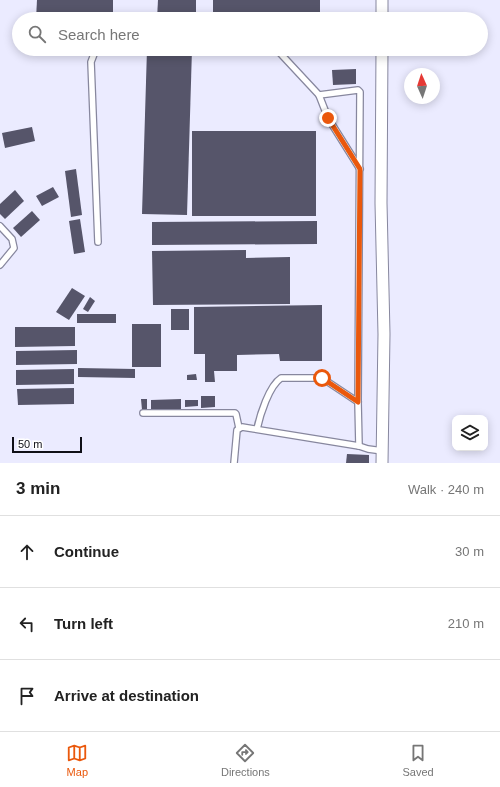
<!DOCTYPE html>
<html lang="en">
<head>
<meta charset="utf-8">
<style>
  body { margin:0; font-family:Arial,sans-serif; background:#f6f6f6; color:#222 }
  .controls { position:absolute; right:12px; bottom:12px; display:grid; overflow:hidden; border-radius:8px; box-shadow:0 2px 10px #0003 }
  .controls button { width:36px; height:36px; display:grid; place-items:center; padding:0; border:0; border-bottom:1px solid #e0e0e0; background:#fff; color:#222; font:20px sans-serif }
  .compass { position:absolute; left:404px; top:68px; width:36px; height:36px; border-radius:50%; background:#fff; box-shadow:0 2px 10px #0003; rotate:357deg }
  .scale { position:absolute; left:12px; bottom:10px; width:70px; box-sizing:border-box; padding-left:4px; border:2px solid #0f0f17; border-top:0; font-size:11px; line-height:14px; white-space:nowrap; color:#0f0f17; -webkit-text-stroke:3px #fff; paint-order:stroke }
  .stop { position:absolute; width:12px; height:12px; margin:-9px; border:3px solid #ea580c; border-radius:50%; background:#fff }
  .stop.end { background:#ea580c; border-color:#fff; box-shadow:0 1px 4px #0008 }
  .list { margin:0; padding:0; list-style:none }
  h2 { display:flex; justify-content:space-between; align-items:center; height:52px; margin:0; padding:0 16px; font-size:17px }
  h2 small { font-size:13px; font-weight:400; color:#767676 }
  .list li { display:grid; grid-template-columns:26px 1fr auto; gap:12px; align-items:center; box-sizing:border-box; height:72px; padding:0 16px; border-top:1px solid #e0e0e0 }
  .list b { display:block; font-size:15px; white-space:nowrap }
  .list em { font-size:13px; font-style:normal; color:#767676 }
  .icon { flex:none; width:22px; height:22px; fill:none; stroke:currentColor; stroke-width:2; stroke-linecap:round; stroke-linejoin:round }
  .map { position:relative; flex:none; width:500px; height:463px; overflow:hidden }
  .search { position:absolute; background:#fff; box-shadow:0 2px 10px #0003; left:12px; right:12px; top:12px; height:44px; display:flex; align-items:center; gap:10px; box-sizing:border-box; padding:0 14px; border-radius:22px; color:#767676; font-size:15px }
  .sheet { height:268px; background:#fff }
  nav { display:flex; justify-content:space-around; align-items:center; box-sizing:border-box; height:56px; border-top:1px solid #e0e0e0; background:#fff; font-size:11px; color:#767676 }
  nav a { display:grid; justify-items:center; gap:2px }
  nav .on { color:#ea580c }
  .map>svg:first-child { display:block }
  .building { fill:#56556a }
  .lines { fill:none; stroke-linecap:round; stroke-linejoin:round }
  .service-casing { stroke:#87879e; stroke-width:8 }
  .minor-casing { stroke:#87879e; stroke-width:13 }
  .service { stroke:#fff; stroke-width:5.5 }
  .minor { stroke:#fff; stroke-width:11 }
  .route { stroke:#ea580c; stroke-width:5 }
</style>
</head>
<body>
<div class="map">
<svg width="500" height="463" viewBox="0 0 500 463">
  <rect width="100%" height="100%" fill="#ebebff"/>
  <!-- building -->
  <g class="building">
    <path d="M37 0H113V19H36Z"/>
    <path d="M158 0H196V19H157Z"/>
    <rect x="213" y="0" width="107" height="19"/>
    <path d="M147 49H192L187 215 142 214Z"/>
    <path d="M356 69V84L333 85 332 70Z"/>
    <path d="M32 127 35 141 5 148 2 133Z"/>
    <rect x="192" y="131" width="124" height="85"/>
    <path d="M76 169 82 215 71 217 65 171Z"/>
    <path d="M53 187 59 197 42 206 36 196Z"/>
    <path d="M15 190 24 201 5 219 0 214V204Z"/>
    <path d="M32 211 40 220 21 237 13 228Z"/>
    <path d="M80 219 85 252 74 254 69 221Z"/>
    <path d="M317 221V244L152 245V222Z"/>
    <path d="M246 250V258L290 257V304L153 305 152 251Z"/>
    <path d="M72 288 85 296 69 320 56 312Z"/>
    <path d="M90 297 95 301 88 312 83 309Z"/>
    <path d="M322 305V361H280L279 354 237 355V371H214L215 382H205V354H194V307Z"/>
    <rect x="171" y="309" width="18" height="21"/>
    <rect x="77" y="314" width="39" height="9"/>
    <rect x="132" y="324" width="29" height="43"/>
    <path d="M15 327H75V346L15 347Z"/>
    <path d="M77 350V364L16 365V351Z"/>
    <path d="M78 368 135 369V378L78 377Z"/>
    <path d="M74 369V384L16 385V370Z"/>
    <path d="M196 374 197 380H187V375Z"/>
    <path d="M74 388V404L18 405 17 389Z"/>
    <path d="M201 396H215V407L201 408Z"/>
    <path d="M141 399H147V410H142Z"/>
    <path d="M181 399V409H151V400Z"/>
    <path d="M185 400H198V406L185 407Z"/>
    <path d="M347 454 369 455V463H346Z"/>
  </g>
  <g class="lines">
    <defs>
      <g id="service">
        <path d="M96 49 91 62 98 242"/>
        <path d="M261 49 279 52 319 95 358 90 360 92 358 402 359 446"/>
        <path d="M319 95 328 118 360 169"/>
        <path d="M0 226 12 239 14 248 0 265"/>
        <path d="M143 413H235L236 414 239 428"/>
        <path d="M257 429C260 415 269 386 281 378H322L358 402"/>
        <path d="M234 463 237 430 242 427 359 446 368 449 383 451"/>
      </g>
      <g id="minor">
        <path d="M382 19V0"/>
        <path d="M382 49 381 203 384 334 382 463"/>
      </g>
    </defs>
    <!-- service casing -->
    <use href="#service" class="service-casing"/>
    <!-- minor casing -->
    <use href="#minor" class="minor-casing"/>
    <!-- service -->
    <use href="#service" class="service"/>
    <!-- minor -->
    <use href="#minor" class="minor"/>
  </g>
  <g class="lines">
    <!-- route -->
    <path class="route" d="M322 378 358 402 360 169 328 118"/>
  </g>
</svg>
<div class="controls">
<button><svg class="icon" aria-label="layers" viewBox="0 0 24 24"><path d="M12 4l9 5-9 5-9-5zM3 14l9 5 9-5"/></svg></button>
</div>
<svg class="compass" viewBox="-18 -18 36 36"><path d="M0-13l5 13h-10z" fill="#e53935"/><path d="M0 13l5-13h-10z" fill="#767676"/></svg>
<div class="scale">50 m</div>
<div class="stop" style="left:322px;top:378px"></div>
<div class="stop end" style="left:328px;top:118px"></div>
<div class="search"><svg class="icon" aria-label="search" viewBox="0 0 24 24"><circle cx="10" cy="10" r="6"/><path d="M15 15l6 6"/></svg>Search here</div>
</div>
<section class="sheet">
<h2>3 min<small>Walk · 240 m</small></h2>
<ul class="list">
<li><svg class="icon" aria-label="ahead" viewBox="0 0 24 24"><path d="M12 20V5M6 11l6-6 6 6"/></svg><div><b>Continue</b></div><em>30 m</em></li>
<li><svg class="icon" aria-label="left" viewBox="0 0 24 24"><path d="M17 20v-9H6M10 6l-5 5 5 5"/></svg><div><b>Turn left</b></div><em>210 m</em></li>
<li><svg class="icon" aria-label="arrive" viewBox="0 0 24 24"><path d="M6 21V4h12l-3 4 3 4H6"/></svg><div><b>Arrive at destination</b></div></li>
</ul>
</section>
<nav>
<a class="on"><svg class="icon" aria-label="map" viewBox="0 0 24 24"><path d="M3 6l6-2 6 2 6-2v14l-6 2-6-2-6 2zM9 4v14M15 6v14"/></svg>Map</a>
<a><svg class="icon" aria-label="directions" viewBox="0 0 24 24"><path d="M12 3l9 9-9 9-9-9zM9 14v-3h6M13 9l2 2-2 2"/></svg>Directions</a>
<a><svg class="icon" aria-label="saved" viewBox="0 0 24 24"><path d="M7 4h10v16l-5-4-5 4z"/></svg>Saved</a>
</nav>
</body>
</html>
